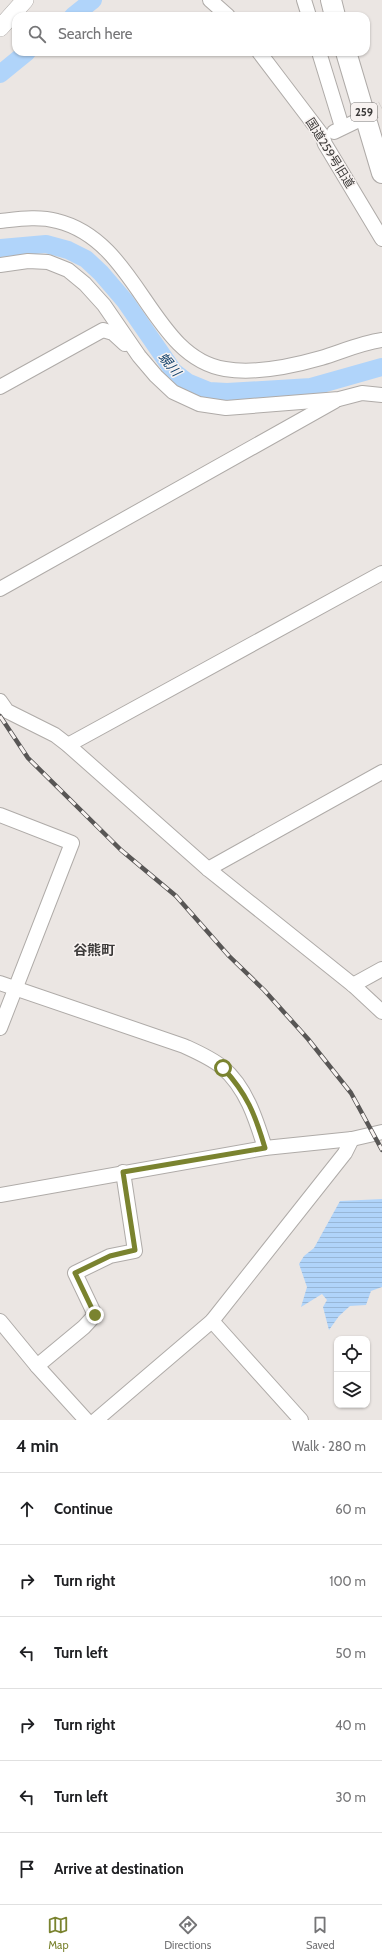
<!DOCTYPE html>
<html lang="en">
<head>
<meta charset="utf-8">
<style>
  body { margin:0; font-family:Cabin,"Noto Sans JP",sans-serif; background:#f6f6f6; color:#202124 }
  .controls { position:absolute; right:12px; bottom:12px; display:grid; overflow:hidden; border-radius:8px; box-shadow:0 1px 3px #0004 }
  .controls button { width:36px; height:36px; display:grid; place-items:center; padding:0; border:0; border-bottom:1px solid #e0e0e0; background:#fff; color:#202124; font:20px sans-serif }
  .stop { position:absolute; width:12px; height:12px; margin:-9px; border:3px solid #7a832f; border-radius:50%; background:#fff }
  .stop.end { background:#7a832f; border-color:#fff; box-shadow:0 1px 4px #0008 }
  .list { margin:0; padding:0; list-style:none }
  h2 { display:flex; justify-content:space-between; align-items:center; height:52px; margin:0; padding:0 16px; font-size:17px }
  h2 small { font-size:13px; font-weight:400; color:#757577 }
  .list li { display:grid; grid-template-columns:26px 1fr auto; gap:12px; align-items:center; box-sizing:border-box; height:72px; padding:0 16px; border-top:1px solid #e0e0e0 }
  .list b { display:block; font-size:15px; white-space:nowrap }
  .list em { font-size:13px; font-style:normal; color:#757577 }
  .icon { flex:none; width:22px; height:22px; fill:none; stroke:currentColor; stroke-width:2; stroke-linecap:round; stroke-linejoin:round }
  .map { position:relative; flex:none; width:382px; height:1420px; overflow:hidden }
  .search { position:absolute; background:#fff; box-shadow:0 1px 3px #0004; left:12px; right:12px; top:12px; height:44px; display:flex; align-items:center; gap:10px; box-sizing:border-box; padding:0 14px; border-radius:12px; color:#757577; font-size:15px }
  .sheet { height:484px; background:#fff }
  nav { display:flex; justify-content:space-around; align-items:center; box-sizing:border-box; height:56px; border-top:1px solid #e0e0e0; background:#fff; font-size:11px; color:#757577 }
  nav a { display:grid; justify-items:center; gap:2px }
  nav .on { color:#7a832f }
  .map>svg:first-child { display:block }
  .water { fill:url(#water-rules) }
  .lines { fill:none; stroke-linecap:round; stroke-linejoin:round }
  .river { stroke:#b0d4fa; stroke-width:18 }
  .minor-tunnel { stroke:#c8c4c1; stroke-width:14; stroke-dasharray:14 7; stroke-linecap:butt }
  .minor-casing { stroke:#afaba8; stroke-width:16 }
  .major-casing { stroke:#afaba8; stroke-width:18 }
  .highway-casing { stroke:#afaba8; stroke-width:22 }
  .minor { stroke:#fff; stroke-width:14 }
  .major { stroke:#fff; stroke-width:17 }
  .highway { stroke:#fff; stroke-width:20 }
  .rail-casing { stroke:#585655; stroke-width:4.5 }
  .rail { stroke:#f8f3f1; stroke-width:3; stroke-dasharray:9; stroke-linecap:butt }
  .route { stroke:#7a832f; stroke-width:5 }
  .labels { text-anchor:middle; stroke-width:3; stroke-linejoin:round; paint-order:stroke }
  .shield { fill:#f8f3f1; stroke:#747270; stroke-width:1 }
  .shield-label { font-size:11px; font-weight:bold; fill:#3c3a39 }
  .street-label { font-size:12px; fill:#3c3a39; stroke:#f8f3f1 }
  .water-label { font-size:13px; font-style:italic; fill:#10406b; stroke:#f8f3f1 }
  .quarter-label { font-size:14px; font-weight:bold; fill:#3c3a39; stroke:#f8f3f1 }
</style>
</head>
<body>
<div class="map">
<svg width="382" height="1420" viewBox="0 0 382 1420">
  <defs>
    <pattern id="water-rules" width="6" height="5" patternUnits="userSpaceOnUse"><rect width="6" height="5" fill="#b0d4fa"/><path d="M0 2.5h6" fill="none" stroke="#98b7d7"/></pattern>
  </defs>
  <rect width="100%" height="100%" fill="#ebe6e3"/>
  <!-- water -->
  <path class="water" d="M382 1199V1287L371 1291 366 1305 350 1306 339 1316 329 1330 323 1307 327 1300 322 1294 301 1307 307 1287 299 1264 304 1256 314 1248 340 1201Z"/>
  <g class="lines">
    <!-- river -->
    <g class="river">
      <path d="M73 16 93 0"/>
      <path d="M0 74 27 52"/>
      <path d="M0 248 46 244 68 250 86 259 101 273 125 301 174 372 187 382 209 391 227 392 311 387 382 367"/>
    </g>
    <!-- minor-tunnel -->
    <path class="minor-tunnel" d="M363 118 382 108"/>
    <defs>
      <g id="minor">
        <path d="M210 0 228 16"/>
        <path d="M304 0 309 16"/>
        <path d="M259 52 322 135 325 144 382 239"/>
        <path d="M319 52 342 127"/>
        <path d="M334 132 363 118"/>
        <path d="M0 221C19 219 39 216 57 221 139 241 150 357 225 369 254 374 293 366 321 358 341 352 361 343 382 340"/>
        <path d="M0 265 28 261 48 262 68 270 85 284 104 305 139 356 156 376 173 392 199 404 226 408 339 399 362 393 382 395"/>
        <path d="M0 387 103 330 113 333 125 344"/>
        <path d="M0 589 335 401"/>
        <path d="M0 701 7 711 55 735 68 745 208 869 353 985 382 1012"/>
        <path d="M68 745 382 573"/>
        <path d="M0 815 72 843 0 1028"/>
        <path d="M208 869 382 772"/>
        <path d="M0 983 184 1046C197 1052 211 1058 222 1067 246 1087 256 1119 265 1148"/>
        <path d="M353 985 382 969"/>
        <path d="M0 1195 265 1148 352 1139 382 1132"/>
        <path d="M0 1321 37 1366 86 1420"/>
        <path d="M212 1321 301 1420"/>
        <path d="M37 1366 84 1327 95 1315 75 1273 110 1256 135 1251 123 1172"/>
        <path d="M96 1420 212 1321 345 1153 352 1139"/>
      </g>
      <path id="major" d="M0 28 25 0"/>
      <g id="highway">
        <path d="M331 0 335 16"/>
        <path d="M346 52 382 173"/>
      </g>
    </defs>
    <!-- minor casing -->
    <use href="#minor" class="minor-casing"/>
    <!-- major casing -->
    <use href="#major" class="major-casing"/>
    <!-- highway casing -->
    <use href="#highway" class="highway-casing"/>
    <!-- minor -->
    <use href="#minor" class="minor"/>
    <!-- major -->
    <use href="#major" class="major"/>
    <!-- highway -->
    <use href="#highway" class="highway"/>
    <defs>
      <path id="rail" d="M0 716 28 758 121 850 176 896 229 956 264 990 308 1039 351 1093 382 1150"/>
    </defs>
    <!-- rail casing -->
    <use href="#rail" class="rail-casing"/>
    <!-- rail -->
    <use href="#rail" class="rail"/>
  </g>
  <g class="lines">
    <!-- route -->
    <path class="route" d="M95 1315 75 1273 110 1256 135 1250 123 1172 265 1148C255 1114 247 1094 223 1068"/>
  </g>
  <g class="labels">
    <!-- shield labels -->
    <rect class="shield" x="351" y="103" width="26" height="18" rx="3"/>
    <g class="shield-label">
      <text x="364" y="116">259</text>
    </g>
    <!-- street labels -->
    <g class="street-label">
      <text transform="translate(330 153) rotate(58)" y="4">国道259号旧道</text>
    </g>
    <!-- water labels -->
    <g class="water-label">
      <text transform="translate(170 364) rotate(50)" y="5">蜆川</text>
    </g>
    <!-- quarter labels -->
    <g class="quarter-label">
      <text x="94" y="955">谷熊町</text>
    </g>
  </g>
</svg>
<div class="controls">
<button><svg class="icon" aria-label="locate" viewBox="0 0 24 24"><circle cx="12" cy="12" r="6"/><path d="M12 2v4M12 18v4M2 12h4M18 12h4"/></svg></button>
<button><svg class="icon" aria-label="layers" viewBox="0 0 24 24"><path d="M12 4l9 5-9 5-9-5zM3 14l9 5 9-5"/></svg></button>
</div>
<div class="stop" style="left:223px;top:1068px"></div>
<div class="stop end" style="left:95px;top:1315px"></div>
<div class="search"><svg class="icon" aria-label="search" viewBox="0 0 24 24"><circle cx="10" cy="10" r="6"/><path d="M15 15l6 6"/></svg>Search here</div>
</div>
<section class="sheet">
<h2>4 min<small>Walk · 280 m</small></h2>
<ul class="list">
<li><svg class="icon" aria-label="ahead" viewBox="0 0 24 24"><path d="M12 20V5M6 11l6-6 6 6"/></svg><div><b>Continue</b></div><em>60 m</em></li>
<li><svg class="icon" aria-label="right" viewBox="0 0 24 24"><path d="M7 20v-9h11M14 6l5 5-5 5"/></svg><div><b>Turn right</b></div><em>100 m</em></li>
<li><svg class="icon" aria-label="left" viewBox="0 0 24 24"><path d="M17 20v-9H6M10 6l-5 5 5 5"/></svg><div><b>Turn left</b></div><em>50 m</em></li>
<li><svg class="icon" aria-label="right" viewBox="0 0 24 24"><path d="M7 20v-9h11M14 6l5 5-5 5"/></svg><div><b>Turn right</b></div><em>40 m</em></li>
<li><svg class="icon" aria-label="left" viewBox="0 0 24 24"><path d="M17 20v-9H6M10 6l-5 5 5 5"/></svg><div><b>Turn left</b></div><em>30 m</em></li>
<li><svg class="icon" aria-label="arrive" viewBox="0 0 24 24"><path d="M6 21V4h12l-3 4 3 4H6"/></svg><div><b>Arrive at destination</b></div></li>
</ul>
</section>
<nav>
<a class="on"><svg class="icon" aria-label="map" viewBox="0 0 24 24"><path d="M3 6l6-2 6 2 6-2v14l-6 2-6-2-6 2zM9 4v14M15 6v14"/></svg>Map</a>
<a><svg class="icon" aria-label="directions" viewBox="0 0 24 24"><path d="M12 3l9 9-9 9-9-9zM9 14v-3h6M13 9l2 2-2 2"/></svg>Directions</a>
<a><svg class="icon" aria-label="saved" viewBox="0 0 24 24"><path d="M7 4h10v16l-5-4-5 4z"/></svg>Saved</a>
</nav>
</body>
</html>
